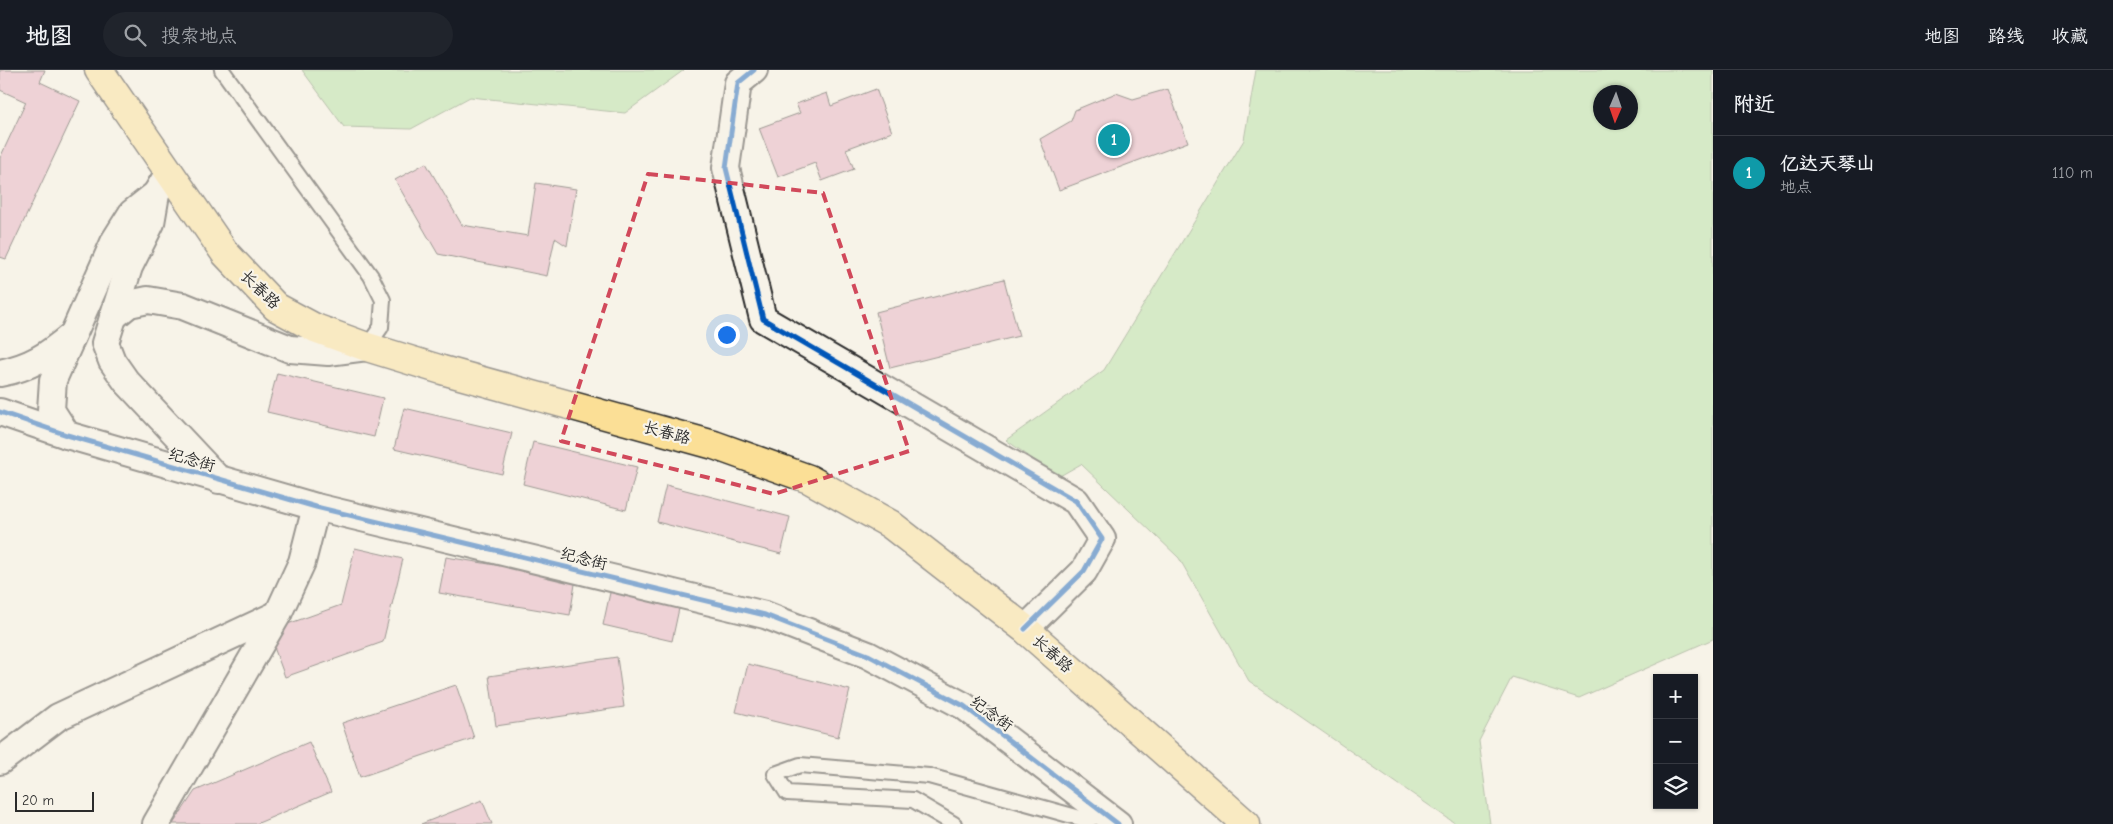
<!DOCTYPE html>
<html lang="zh">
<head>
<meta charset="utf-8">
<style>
  body { margin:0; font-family:"Comic Neue","LXGW WenKai TC",sans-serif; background:#20242c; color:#f1f3f6 }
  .controls { position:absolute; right:15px; bottom:15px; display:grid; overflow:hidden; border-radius:0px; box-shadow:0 1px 4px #0004 }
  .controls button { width:45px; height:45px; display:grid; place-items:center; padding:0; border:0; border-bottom:1px solid #363941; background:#171b24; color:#f1f3f6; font:25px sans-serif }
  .compass { position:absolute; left:1593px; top:15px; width:45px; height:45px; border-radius:50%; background:#171b24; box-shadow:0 1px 4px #0004; rotate:182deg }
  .scale { position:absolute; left:15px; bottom:12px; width:79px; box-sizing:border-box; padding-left:5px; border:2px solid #2b2b2b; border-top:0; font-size:14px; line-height:18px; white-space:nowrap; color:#2b2b2b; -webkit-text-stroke:4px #f7f3e8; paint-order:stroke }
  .you { position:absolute; left:726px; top:264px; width:18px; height:18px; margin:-12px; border:4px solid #fff; border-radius:50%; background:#1a73e8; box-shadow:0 0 0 8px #1a73e833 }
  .badge { display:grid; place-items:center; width:32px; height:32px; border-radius:50%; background:#d1495b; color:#fff; font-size:16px; font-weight:700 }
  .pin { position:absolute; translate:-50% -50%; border:2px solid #fff; box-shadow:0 1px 5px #0006 }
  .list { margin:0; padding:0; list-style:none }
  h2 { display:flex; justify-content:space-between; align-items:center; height:65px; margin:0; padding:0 20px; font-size:21px }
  h2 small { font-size:16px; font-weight:400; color:#9ea1a6 }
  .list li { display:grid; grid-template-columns:32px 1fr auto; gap:15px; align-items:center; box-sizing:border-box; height:75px; padding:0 20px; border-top:1px solid #363941 }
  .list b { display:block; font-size:19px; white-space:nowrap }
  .list p { margin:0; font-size:16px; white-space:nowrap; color:#9ea1a6 }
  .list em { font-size:16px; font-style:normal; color:#9ea1a6 }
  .icon { flex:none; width:28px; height:28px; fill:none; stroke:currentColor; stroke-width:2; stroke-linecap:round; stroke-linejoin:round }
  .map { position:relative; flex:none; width:1713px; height:754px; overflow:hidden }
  header { display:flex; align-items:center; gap:30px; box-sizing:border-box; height:70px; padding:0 25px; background:#171b24; border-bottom:1px solid #363941 }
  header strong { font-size:24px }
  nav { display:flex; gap:28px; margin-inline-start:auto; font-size:18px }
  .search { width:350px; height:45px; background:#20242c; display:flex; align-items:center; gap:12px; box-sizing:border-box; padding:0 18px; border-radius:28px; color:#9ea1a6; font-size:19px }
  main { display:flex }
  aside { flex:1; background:#171b24 }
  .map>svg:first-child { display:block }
  .green { fill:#aedfa0; stroke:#6c8566; fill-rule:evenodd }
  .building { fill:#e2abc0; stroke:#2b2b2b }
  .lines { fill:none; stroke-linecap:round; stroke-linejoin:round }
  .service-casing { stroke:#2b2b2b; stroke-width:18 }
  .minor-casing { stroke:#2b2b2b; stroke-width:30 }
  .primary-casing { stroke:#2b2b2b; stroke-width:31 }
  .service { stroke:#f7f3e8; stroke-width:14 }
  .minor { stroke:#f7f3e8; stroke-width:26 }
  .primary { stroke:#fbdf96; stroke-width:28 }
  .cycleway-casing { stroke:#f7f3e8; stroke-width:8 }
  .cycleway { stroke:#0057b8; stroke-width:5 }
  .marked { fill:none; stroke:#d1495b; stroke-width:4; stroke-dasharray:10 6; stroke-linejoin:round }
  .labels { text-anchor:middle; stroke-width:4.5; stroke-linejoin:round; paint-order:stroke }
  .street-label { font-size:16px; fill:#2b2b2b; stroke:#f7f3e8 }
</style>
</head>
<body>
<header>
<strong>地图</strong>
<div class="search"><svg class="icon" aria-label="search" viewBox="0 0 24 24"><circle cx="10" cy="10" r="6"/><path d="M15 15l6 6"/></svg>搜索地点</div>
<nav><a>地图</a><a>路线</a><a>收藏</a></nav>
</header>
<main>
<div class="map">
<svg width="1713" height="754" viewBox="0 0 1713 754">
  <rect width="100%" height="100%" fill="#f7f3e8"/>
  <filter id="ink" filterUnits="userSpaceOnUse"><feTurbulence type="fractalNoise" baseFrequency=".02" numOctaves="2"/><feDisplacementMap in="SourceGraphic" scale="10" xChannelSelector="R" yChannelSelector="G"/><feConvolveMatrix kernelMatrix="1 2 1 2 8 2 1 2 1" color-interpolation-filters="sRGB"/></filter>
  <g filter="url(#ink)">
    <!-- green -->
    <g class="green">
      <path d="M302 0H684L625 43 470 27 411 59 344 57Z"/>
      <path d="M1256 0H1713V569L1579 628 1512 607 1479 671 1490 754H1456L1249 611 1179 488 1081 394 1058 407 1006 370 1104 300 1244 70ZM1600 22H1630V52H1600Z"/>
    </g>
    <!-- building -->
    <g class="building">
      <path d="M0 0H45L40 12 80 31 6 189 0 187V88L26 32 0 20Z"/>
      <path d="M876 19 892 62 846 79 854 99 822 111 815 93 778 107 759 58 800 43 796 34 827 23 831 36Z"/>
      <path d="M1168 19 1188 72 1059 120 1040 69 1071 51 1075 40 1116 23 1133 29Z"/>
      <path d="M426 93 462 155 528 166 536 113 576 119 567 176 555 168 547 206 438 184 395 110Z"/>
      <path d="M1004 209 1019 266 890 298 876 242Z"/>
      <path d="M277 303 383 328 374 367 267 342Z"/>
      <path d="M404 338 512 363 502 404 394 379Z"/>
      <path d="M533 372 637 397 626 440 523 414Z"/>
      <path d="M666 415 790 447 781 484 657 452Z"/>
      <path d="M355 478 403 489 383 572 285 607 268 561 341 535Z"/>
      <path d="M446 487 576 508 570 545 439 523Z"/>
      <path d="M611 518 680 534 672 571 603 555Z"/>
      <path d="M617 587 624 637 496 656 489 606Z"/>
      <path d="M748 594 850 620 838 667 736 642Z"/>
      <path d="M456 615 474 668 360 707 342 653Z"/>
      <path d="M309 672 331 722 256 754H173L195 721Z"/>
      <path d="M482 730 492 754H421Z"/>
    </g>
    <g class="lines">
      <defs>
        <g id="service">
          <path d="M222 0 371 206 383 230 381 257 367 277"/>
          <path d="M954 754 913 730 787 723 775 704 800 695 929 706 1087 750 1105 743"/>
        </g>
        <g id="minor">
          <path d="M754 0 738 13 726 98 763 249 1076 431 1102 469 1084 501 1025 559"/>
          <path d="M169 102 156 124 151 153 129 197 105 273 112 291 126 311 219 410"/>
          <path d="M113 247 129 234 148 230 183 236 290 279 328 282 367 277"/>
          <path d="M0 303C31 297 47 286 71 266"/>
          <path d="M0 342 67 365 316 437 765 545 868 585 964 636 1118 754"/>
          <path d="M67 365 51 340 53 310 115 170 132 143 156 124"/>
          <path d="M0 691 58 647 278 544 302 492 316 437"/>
          <path d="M156 754 278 544"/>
        </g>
        <path id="primary" d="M99 0 225 183 276 237 315 258 367 277 442 300 714 375 809 409 890 454 1025 559 1246 754"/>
      </defs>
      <!-- service casing -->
      <use href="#service" class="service-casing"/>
      <!-- minor casing -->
      <use href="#minor" class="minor-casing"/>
      <!-- primary casing -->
      <use href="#primary" class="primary-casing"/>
      <!-- service -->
      <use href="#service" class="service"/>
      <!-- minor -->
      <use href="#minor" class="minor"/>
      <!-- primary -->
      <use href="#primary" class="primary"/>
      <defs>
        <g id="cycleway">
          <path d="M754 0 738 13 726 98 763 249 1076 431 1102 469 1084 501 1025 559"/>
          <path d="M0 342 67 365 316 437 765 545 868 585 964 636 1118 754"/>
        </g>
      </defs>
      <!-- cycleway casing -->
      <use href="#cycleway" class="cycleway-casing"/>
      <!-- cycleway -->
      <use href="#cycleway" class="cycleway"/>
    </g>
  </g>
  <!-- marked area -->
  <path d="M0 0H1713V754H0ZM648 104 823 123 909 381 774 424 561 371Z" fill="#f7f3e8" fill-opacity=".55" fill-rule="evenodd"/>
  <path class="marked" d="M648 104 823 123 909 381 774 424 561 371Z"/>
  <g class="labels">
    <!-- street labels -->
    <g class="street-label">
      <text transform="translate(261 219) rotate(44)" y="6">长春路</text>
      <text transform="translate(667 362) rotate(15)" y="6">长春路</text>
      <text transform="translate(192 389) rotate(16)" y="6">纪念街</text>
      <text transform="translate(584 488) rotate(14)" y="6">纪念街</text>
      <text transform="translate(1053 583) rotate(42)" y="6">长春路</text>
      <text transform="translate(992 643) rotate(36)" y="6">纪念街</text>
    </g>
  </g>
</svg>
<div class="controls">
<button>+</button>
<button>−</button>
<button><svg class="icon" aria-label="layers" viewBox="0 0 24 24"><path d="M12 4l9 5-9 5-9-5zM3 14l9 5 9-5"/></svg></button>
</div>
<svg class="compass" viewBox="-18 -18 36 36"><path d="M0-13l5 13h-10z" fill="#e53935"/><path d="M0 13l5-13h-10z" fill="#9ea1a6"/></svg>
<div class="scale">20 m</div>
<div class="you"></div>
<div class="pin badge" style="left:1114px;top:70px;background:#0f9aa8">1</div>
</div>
<aside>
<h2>附近<small></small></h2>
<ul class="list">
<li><span class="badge" style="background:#0f9aa8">1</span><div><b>亿达天琴山</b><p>地点</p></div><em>110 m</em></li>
</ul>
</aside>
</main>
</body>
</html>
